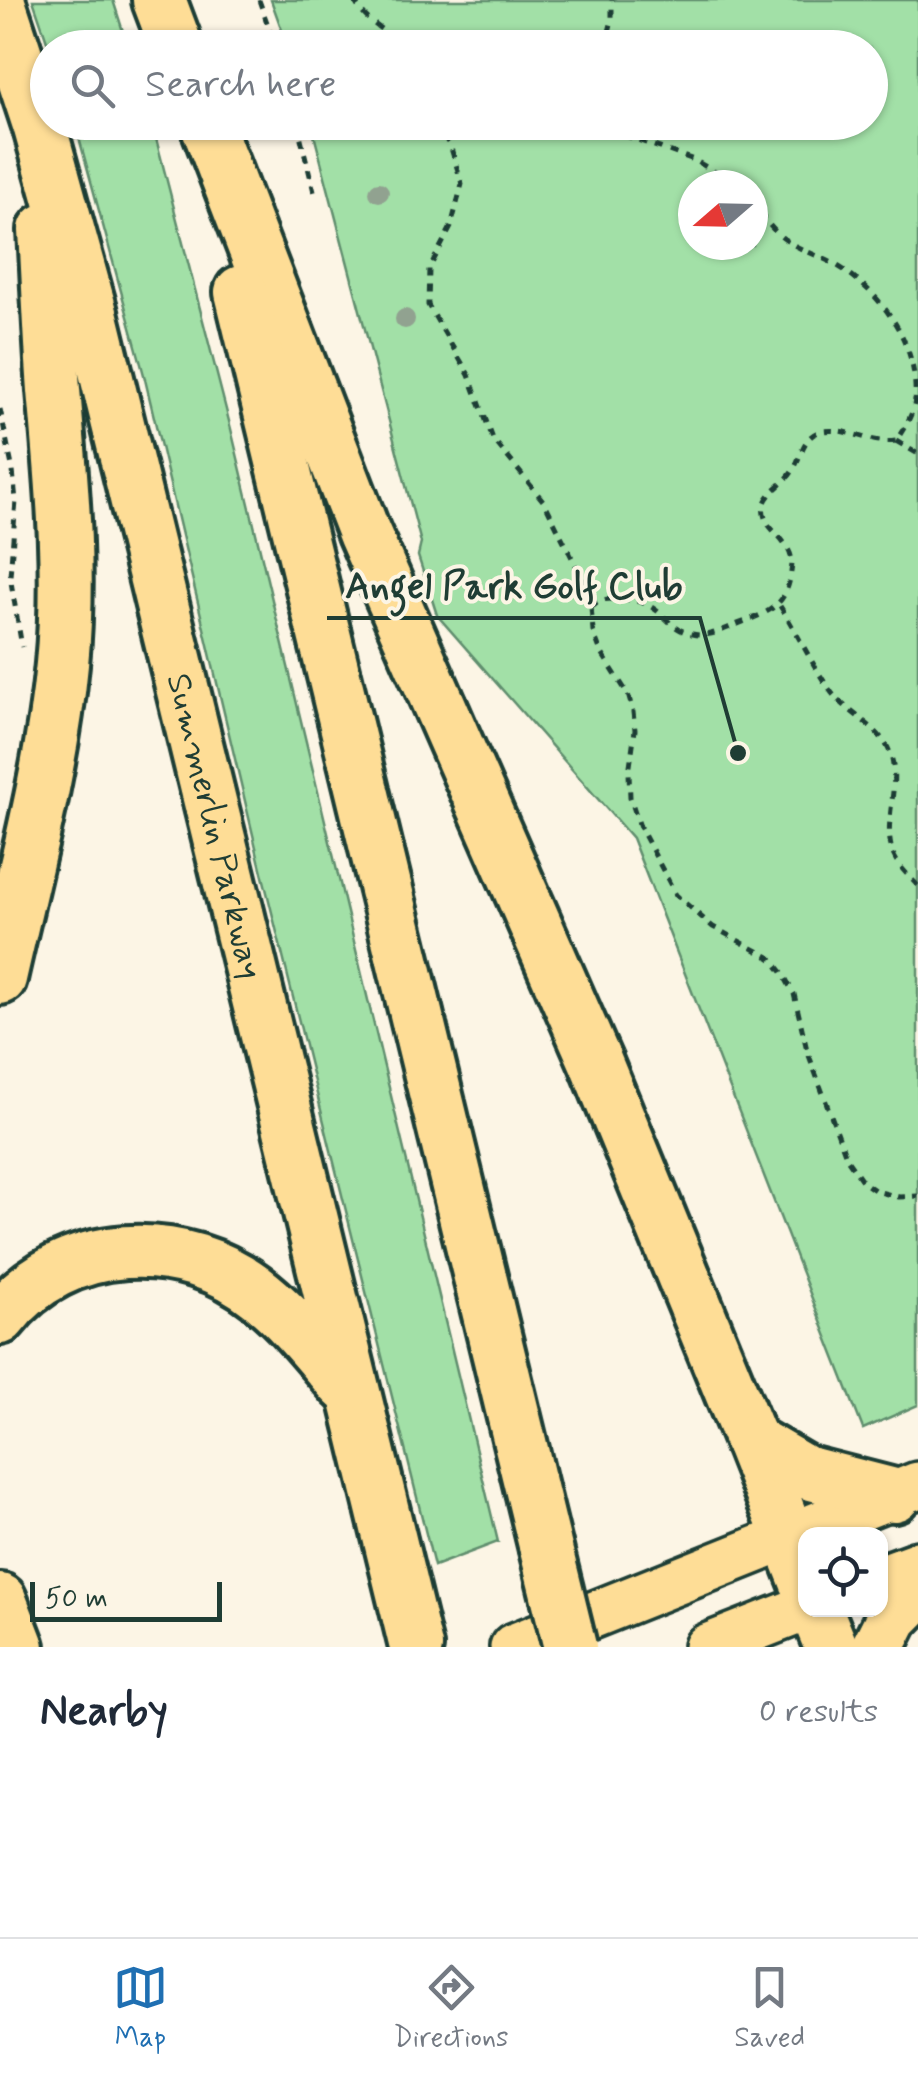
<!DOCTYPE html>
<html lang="en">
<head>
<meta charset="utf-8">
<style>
  body { margin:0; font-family:Mynerve,sans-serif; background:#f2f2f3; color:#1f2937 }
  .controls { position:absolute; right:30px; bottom:30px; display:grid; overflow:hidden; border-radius:20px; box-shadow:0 2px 8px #0004 }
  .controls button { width:90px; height:90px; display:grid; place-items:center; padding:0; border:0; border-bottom:2px solid #e0e1e3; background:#fff; color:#1f2937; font:50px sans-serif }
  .compass { position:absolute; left:678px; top:170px; width:90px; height:90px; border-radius:50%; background:#fff; box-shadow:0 2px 8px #0004; rotate:250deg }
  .scale { position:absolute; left:30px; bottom:25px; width:192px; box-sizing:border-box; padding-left:10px; border:5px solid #1f3d34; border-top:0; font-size:28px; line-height:35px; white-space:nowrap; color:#1f3d34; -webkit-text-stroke:8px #fcf5e5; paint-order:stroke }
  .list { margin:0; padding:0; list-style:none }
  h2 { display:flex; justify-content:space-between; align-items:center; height:130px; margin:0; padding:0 40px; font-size:42px }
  h2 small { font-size:32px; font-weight:400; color:#747a83 }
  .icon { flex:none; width:55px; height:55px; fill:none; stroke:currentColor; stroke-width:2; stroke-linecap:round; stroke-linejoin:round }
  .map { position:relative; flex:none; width:918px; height:1647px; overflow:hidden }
  .search { position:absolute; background:#fff; box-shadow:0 2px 8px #0004; left:30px; right:30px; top:30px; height:110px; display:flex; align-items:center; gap:25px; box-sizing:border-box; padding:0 35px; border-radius:55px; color:#747a83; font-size:38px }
  .sheet { height:290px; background:#fff }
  nav { display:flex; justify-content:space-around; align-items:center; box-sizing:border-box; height:140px; border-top:2px solid #e0e1e3; background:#fff; font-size:28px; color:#747a83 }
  nav a { display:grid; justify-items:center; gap:5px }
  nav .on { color:#1f6fb2 }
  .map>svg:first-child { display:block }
  .green { fill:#a2e0a7; stroke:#608e6e; stroke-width:2.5; fill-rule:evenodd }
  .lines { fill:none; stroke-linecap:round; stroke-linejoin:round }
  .major-casing { stroke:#1f3d34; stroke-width:52 }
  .highway-casing { stroke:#1f3d34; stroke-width:60 }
  .path { stroke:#1f3d34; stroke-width:5; stroke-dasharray:8 8; stroke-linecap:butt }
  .major { stroke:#fedd96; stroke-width:45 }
  .highway { stroke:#fedd96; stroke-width:52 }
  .highway-bridge-casing { stroke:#1f3d34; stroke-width:60; stroke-linecap:butt }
  .highway-bridge { stroke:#fedd96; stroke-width:52 }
  .tree { fill:#91a290 }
  .labels { text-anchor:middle; stroke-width:8; stroke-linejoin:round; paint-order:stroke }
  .street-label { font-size:35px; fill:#1f3d34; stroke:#fcf5e5 }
  .leader { fill:none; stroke:#1f3d34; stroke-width:4 }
  .callout-dot { fill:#1f3d34; stroke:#fcf5e5; stroke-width:4 }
  .callout-label { font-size:38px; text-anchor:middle; font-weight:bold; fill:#1f3d34; stroke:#fcf5e5; stroke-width:8; stroke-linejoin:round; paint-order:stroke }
</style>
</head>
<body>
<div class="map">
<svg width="918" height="1647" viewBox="0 0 918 1647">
  <rect width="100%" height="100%" fill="#fcf5e5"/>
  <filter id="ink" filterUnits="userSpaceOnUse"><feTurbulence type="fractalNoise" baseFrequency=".01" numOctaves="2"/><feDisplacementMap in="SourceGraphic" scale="20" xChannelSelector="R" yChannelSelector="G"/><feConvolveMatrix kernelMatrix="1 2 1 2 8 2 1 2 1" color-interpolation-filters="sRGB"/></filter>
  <g filter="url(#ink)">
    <!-- green -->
    <g class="green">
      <path d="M33 0H113L128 47H49Z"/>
      <path d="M271 0H918V1405L863 1429 632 838 437 615 418 556 421 543 311 123 870 122V48L288 47ZM693 185H753V245H693Z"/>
      <path d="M75 123H152L231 429 498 1542 434 1566 259 860 144 375Z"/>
    </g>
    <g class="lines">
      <defs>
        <g id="major">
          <path d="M880 1578 918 1564"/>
          <path d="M513 1647 918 1485"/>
          <path d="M707 1647 806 1608"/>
        </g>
        <g id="highway">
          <path d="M159 0 177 48"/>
          <path id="s1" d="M0 6 40 128 90 309 416 1647"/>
          <path d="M206 122 364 533 596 1063 751 1441 806 1581"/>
          <path d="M241 292 545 1545"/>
          <path d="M0 978C23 875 52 770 62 664 71 572 62 482 54 390 50 336 48 283 45 230"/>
          <path d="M0 1318C63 1236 184 1232 261 1295 293 1321 318 1354 345 1385"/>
          <path d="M751 1441 804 1472 894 1495"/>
          <path d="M0 1600 18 1647"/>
          <path d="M816 1610 831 1647"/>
          <path d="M878 1647 893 1617 918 1592"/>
        </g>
      </defs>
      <!-- major casing -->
      <use href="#major" class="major-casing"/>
      <!-- highway casing -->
      <use href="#highway" class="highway-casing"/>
      <!-- path -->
      <g class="path">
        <path d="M259 0 276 48"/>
        <path d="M354 0C366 24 388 31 406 48"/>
        <path d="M605 48 612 20V0"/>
        <path d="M297 122 315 196"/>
        <path d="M436 122 451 148 462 184 451 227 429 269 428 305 469 375 493 439 545 503 590 594 593 631 601 652 628 694 633 712 635 730 629 773 630 797 640 827 676 895 713 927 771 958 782 972 794 994 807 1050 847 1159 863 1182 876 1191 899 1197 918 1196"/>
        <path d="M614 122 626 136 694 160 738 185"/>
        <path d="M0 409 13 471 16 501 10 576 22 647"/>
        <path d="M896 441 918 454"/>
        <path d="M780 606C798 634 812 665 832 693 848 713 876 725 888 748 904 782 880 824 894 856 899 867 910 877 918 886"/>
        <path d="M591 607C600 598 607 599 619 599 665 600 661 627 692 634 705 637 716 633 728 628 761 614 786 612 791 572 793 560 792 555 785 544 778 533 767 528 764 514 760 495 784 485 792 472 802 457 802 434 823 431 849 427 869 445 896 441 904 428 914 414 915 399 918 346 886 299 844 270 827 258 806 253 789 242 773 233 763 217 753 202"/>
      </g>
      <!-- major -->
      <use href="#major" class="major"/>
      <!-- highway -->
      <use href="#highway" class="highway"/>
      <defs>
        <path id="highway-bridge" d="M545 1545 570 1647"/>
      </defs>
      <!-- highway-bridge casing -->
      <use href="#highway-bridge" class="highway-bridge-casing"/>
      <!-- highway-bridge -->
      <use href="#highway-bridge" class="highway-bridge"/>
    </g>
    <!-- trees -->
    <g class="tree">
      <circle cx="379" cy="192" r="10"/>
      <circle cx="405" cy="319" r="10"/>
    </g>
  </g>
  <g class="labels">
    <!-- street labels -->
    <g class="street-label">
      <text dy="12" stroke="none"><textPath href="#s1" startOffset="848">Summerlin Parkway</textPath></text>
    </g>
  </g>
  <!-- callouts -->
  <path class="leader" d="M738 753L700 618H327"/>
  <circle class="callout-dot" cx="738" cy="753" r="10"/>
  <g class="callout-label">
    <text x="514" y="598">Angel Park Golf Club</text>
  </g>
</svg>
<div class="controls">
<button><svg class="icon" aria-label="locate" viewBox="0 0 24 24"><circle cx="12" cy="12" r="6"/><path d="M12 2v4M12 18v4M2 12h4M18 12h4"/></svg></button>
</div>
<svg class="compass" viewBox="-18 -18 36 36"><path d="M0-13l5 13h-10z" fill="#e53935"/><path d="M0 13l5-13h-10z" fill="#747a83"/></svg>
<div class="scale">50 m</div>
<div class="search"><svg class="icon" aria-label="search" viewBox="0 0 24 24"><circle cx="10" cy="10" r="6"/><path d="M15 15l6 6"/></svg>Search here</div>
</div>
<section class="sheet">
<h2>Nearby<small>0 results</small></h2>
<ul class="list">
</ul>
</section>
<nav>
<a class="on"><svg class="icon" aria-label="map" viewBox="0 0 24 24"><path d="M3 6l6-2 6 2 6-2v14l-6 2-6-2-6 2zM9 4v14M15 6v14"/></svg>Map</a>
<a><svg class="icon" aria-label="directions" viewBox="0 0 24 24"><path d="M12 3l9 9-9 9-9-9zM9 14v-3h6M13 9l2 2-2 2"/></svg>Directions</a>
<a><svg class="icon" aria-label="saved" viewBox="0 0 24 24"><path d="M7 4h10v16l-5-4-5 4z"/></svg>Saved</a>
</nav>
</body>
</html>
